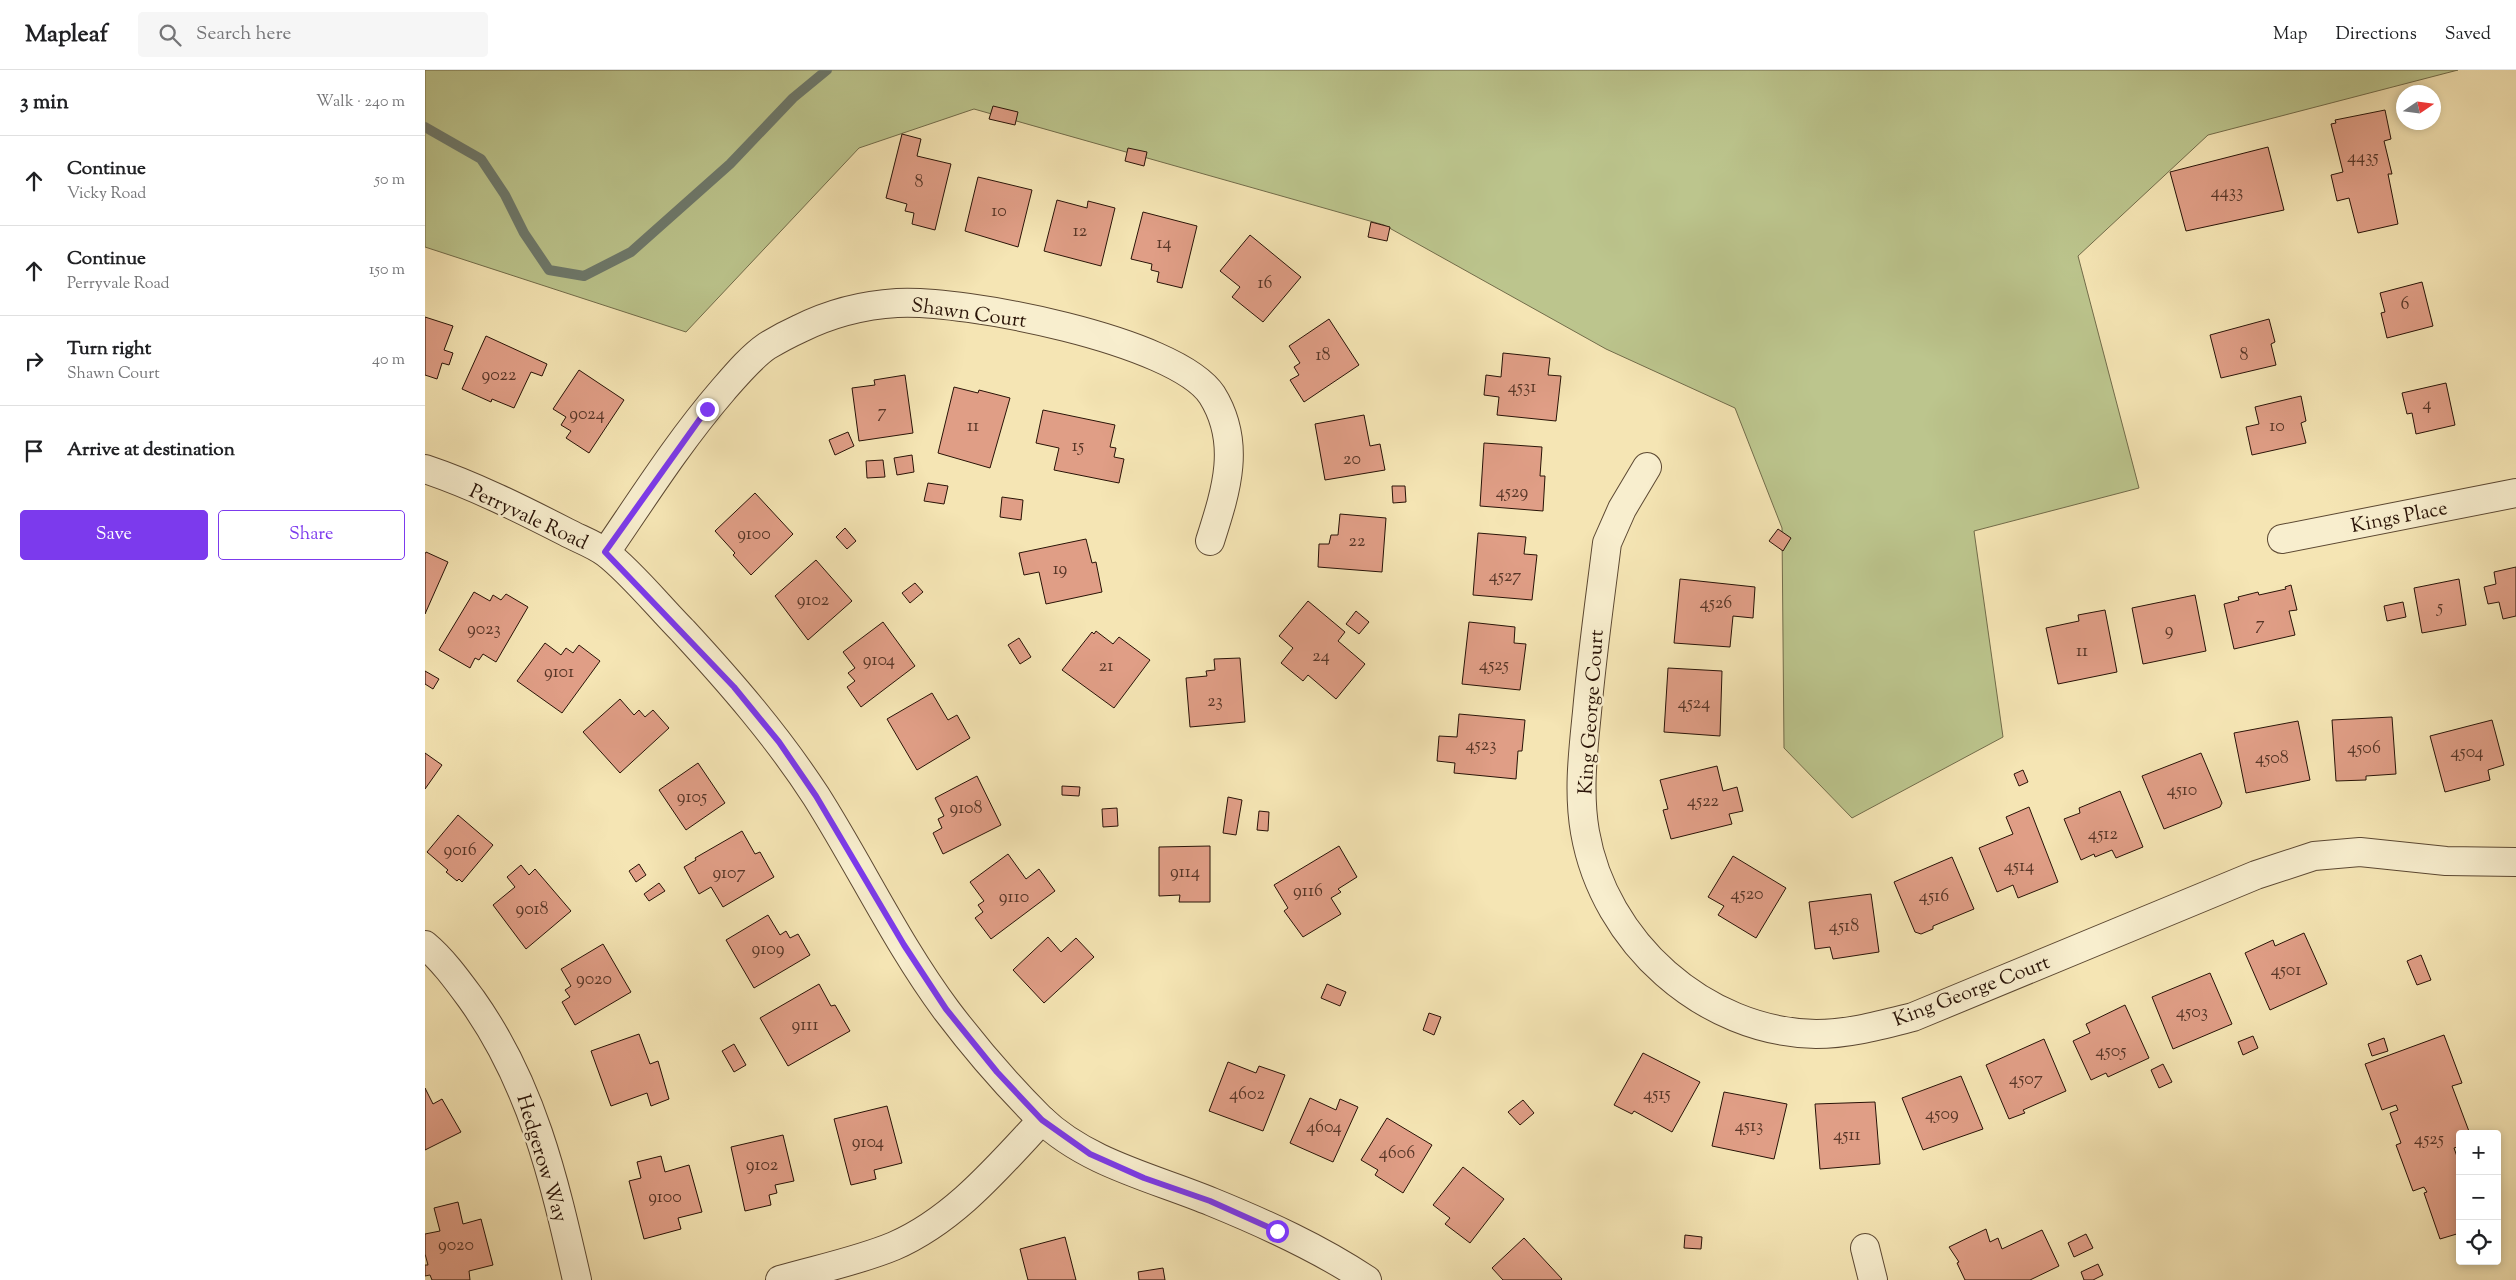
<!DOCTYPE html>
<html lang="en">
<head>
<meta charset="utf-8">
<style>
  body { margin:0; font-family:"Sorts Mill Goudy",serif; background:#f6f6f6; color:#202124 }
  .controls { position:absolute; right:15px; bottom:15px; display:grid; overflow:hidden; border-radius:5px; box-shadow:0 2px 8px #0003 }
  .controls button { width:45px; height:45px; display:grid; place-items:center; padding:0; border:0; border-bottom:1px solid #e0e0e0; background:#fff; color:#202124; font:25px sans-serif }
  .compass { position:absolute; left:1971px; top:15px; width:45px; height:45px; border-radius:50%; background:#fff; box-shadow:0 2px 8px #0003; rotate:77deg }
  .stop { position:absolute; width:15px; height:15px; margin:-11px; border:4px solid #7c3aed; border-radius:50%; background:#fff }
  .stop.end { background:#7c3aed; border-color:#fff; box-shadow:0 1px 5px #0008 }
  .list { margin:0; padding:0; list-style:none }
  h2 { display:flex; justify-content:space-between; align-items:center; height:65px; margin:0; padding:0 20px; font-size:21px }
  h2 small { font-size:16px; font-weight:400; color:#757577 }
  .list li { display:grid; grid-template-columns:32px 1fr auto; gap:15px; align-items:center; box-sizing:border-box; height:90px; padding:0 20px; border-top:1px solid #e0e0e0 }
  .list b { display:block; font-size:19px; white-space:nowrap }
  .list p { margin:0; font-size:16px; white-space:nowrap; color:#757577 }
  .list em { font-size:16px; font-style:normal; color:#757577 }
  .actions { display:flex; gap:10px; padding:15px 20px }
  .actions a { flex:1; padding:11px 0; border:1px solid #7c3aed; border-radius:5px; text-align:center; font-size:18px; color:#7c3aed }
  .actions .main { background:#7c3aed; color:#fff }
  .icon { flex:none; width:28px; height:28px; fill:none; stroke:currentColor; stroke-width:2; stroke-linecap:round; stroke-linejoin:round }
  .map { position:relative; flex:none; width:2091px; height:1210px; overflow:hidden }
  header { display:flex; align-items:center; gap:30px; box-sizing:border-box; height:70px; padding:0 25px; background:#fff; border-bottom:1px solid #e0e0e0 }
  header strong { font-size:24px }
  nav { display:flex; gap:28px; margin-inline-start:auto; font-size:18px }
  .search { width:350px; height:45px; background:#f6f6f6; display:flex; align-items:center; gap:12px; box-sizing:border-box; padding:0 18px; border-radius:5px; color:#757577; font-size:19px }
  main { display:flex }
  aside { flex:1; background:#fff }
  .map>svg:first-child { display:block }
  .green { fill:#bcc58d; stroke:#726c4a }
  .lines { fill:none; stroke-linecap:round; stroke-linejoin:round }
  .stream { stroke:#6e7a6d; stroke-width:10 }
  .building { fill:#e09e86; stroke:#291307 }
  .street-casing { stroke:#5c4832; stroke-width:30 }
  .street { stroke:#f8eece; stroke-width:28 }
  .route { stroke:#7c3aed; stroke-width:6 }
  .labels { text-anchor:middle; stroke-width:5; stroke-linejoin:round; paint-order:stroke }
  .number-label { font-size:18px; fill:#573627 }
  .street-label { font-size:20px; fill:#291307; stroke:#f8eece }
</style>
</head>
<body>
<header>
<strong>Mapleaf</strong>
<div class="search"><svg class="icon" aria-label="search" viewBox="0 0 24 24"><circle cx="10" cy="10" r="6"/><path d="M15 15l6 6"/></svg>Search here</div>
<nav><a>Map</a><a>Directions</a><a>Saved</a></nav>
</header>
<main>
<aside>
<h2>3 min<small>Walk · 240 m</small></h2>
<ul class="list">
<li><svg class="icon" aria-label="ahead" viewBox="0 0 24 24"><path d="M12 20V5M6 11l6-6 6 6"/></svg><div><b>Continue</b><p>Vicky Road</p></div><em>50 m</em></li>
<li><svg class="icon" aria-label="ahead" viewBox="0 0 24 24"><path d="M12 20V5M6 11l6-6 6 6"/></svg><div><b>Continue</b><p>Perryvale Road</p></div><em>150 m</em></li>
<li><svg class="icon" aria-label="right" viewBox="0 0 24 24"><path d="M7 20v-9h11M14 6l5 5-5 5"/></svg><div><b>Turn right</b><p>Shawn Court</p></div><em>40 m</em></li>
<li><svg class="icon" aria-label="arrive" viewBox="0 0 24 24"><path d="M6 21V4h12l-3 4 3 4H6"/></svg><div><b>Arrive at destination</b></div></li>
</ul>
<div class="actions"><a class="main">Save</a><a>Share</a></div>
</aside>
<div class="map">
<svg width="2091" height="1210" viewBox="0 0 2091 1210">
  <rect width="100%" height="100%" fill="#f5e5b4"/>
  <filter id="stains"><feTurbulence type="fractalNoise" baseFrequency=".004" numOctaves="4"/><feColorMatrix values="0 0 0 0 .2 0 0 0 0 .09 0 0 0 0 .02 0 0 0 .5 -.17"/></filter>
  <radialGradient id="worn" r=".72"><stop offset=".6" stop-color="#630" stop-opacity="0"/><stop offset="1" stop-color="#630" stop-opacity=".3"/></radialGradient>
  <!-- green -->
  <path class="green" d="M0 0H2033L1783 65 1653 186 1714 418 1549 461 1578 667 1427 748 1359 678 1357 458 1310 338 1181 279 959 155 549 39 434 78 261 262 0 177Z"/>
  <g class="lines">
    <!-- stream -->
    <path class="stream" d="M0 57 56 89 80 125 99 163 124 200 159 206 206 182 305 94 368 28 402 0"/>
  </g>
  <!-- building -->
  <g class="building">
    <path d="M568 36 593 42 590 55 564 49Z"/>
    <path d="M1960 40 1966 69 1959 71 1967 104H1963L1973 154 1933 163 1924 128 1912 131 1906 105 1918 102 1906 54 1911 53 1910 50Z"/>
    <path d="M477 64 496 69 492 86 526 94 510 160 487 154 489 143 480 141 482 134 461 128Z"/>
    <path d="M1843 77 1859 140 1761 161 1745 102Z"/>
    <path d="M703 78 722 82 719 96 700 91Z"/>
    <path d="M553 107 607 120 593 177 540 161Z"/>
    <path d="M632 130 662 138 663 131 690 138 676 196 619 181Z"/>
    <path d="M718 142 772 156 757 218 732 212 734 202 726 200 727 194 706 189Z"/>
    <path d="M946 152 965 157 962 171 943 167Z"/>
    <path d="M825 165 876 207 838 252 807 227 815 217 795 201Z"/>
    <path d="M1997 212 2008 256 1962 268 1956 243 1960 242 1955 223Z"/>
    <path d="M0 247 28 256 19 280 28 283 24 295 17 293 12 309 0 305Z"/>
    <path d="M904 249 934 295 879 332 865 310 874 305 869 297 875 293 864 276Z"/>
    <path d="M1844 249 1850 272 1846 274 1851 295 1796 308 1785 265Z"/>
    <path d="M61 266 122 294 117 306 106 302 89 338 67 329 66 332 37 319Z"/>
    <path d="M1078 283 1125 288 1123 305 1136 306 1131 351 1072 345 1074 327 1059 325 1061 305 1076 307Z"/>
    <path d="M154 300 199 330 164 383 141 368 146 361 136 355 141 347 128 339Z"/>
    <path d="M480 305 488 363 434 371 427 318 450 315 449 310Z"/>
    <path d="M2021 313 2030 355 1991 364 1987 343 1982 344 1977 323Z"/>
    <path d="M529 317 553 323 554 320 585 328 565 398 513 383Z"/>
    <path d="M1876 326 1881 351 1876 353 1881 373 1827 385 1821 357 1834 354 1830 337Z"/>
    <path d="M618 340 690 355 685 377 691 378 689 387 699 389 694 413 629 400 634 378 611 373Z"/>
    <path d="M939 345 945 376 955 374 960 400 900 410 890 354Z"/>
    <path d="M423 362 429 376 410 385 404 370Z"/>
    <path d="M1059 373 1117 377 1115 406H1120L1118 441 1055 436Z"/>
    <path d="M487 385 489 402 472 405 469 388Z"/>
    <path d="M458 390 460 407 442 408 441 391Z"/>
    <path d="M503 413 523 416 519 434 499 431Z"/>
    <path d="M967 416H980L981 432 968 433Z"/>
    <path d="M330 423 368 464 326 505 308 485 310 483 290 461Z"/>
    <path d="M577 427 598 430 596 450 575 447Z"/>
    <path d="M915 444 961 448 957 502 893 497 894 474H904L906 465H913Z"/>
    <path d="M420 458 431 471 422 479 411 467Z"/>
    <path d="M1353 459 1366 468 1358 481 1344 471Z"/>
    <path d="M1053 463 1101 467 1099 484 1112 485 1107 530 1048 525Z"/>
    <path d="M661 469 667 493 671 492 677 522 621 534 614 502 599 505 594 483Z"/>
    <path d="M1 482 23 492 0 544V484Z"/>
    <path d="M391 490 427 531 383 570 350 526Z"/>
    <path d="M2091 497V546L2078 549 2074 532 2063 534 2059 517 2071 514 2069 502Z"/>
    <path d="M1255 509 1330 517 1328 548 1308 546 1305 577 1249 573Z"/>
    <path d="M2034 509 2041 555 1997 563 1989 518Z"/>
    <path d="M490 513 498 522 485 533 477 523Z"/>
    <path d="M1866 515 1872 540 1864 541 1870 565 1809 579 1799 534 1814 530 1813 527 1833 522 1834 525 1861 519 1860 517Z"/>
    <path d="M49 522 65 531 68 525 76 530 81 524 103 537 71 592 58 584 54 590 50 588 45 598 14 580Z"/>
    <path d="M1770 525 1781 581 1718 594 1707 538Z"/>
    <path d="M883 531 920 562 913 571 940 594 911 629 883 605 878 611 856 593 868 578 854 566Z"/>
    <path d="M1978 532 1981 547 1962 551 1959 536Z"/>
    <path d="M1680 540 1692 602 1633 614 1621 558 1654 551 1653 545Z"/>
    <path d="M931 541 944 552 934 564 921 554Z"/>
    <path d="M458 552 490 596 436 637 422 617 430 611 423 603 430 598 418 582Z"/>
    <path d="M1044 552 1090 557 1089 573 1101 574 1095 620 1037 614Z"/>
    <path d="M671 561 688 574 694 567 725 590 689 638 637 600 667 562 669 564Z"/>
    <path d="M594 568 606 587 595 594 583 575Z"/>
    <path d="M120 573 136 585 141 578 148 583 154 575 175 591 137 643 92 611Z"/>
    <path d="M815 588 820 652 765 657 761 608 782 606 781 601 790 600 789 589Z"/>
    <path d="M1243 598 1297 601 1295 666 1239 662Z"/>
    <path d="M0 601 14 609 8 619 0 614Z"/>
    <path d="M507 623 523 650 532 645 545 668 492 700 462 649Z"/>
    <path d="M195 629 209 645 214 640 220 647 228 640 244 658 195 703 158 662Z"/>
    <path d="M1034 644 1100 650 1097 681H1093L1091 709 1029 703 1030 693 1012 691 1014 666 1032 667Z"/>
    <path d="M1967 647 1971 704 1941 706V710L1911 711 1907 650Z"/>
    <path d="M2067 650 2079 695 2063 700 2065 710 2020 722 2005 666Z"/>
    <path d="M1873 651 1885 710 1821 723 1809 663Z"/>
    <path d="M0 683 17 695 0 719Z"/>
    <path d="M1776 683 1797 733 1795 737 1739 759 1717 706Z"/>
    <path d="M273 693 300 733 261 760 234 720Z"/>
    <path d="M1292 696 1298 721 1312 717 1318 741 1304 744 1307 754 1246 769 1238 740 1243 739 1235 710Z"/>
    <path d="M1598 700 1603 712 1594 716 1589 704Z"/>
    <path d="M552 706 576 755 518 784 508 763 517 758 513 749 519 746 510 728Z"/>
    <path d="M637 716 655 717 654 726 637 725Z"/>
    <path d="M1695 721 1718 777 1691 788 1687 780 1670 787 1669 784 1656 790 1639 749 1655 743 1654 738Z"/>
    <path d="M803 727 817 730 811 765 798 763Z"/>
    <path d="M1604 737 1633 812 1593 828 1588 815 1572 822 1554 778 1588 764 1581 747Z"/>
    <path d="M692 738 693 756 678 757 677 739Z"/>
    <path d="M834 741 844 742 843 761 832 760Z"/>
    <path d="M33 745 68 775 37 812 34 809 32 811 21 802 23 800 2 782Z"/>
    <path d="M317 761 330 784 335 782 349 807 298 837 286 817 274 824 259 797 271 790 270 788Z"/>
    <path d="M785 776V832H754L755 825 734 826V777Z"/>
    <path d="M914 776 932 807 913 819 916 822 906 828 916 844 878 867 859 841 863 838 849 815Z"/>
    <path d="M583 784 601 809 614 799 630 821 566 869 550 848 558 842 553 835 559 831 545 812Z"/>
    <path d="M1308 786 1361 818 1331 868 1293 845 1299 836 1283 827Z"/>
    <path d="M1527 787 1549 839 1508 856V859L1496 864 1490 862 1469 812Z"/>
    <path d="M214 794 221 805 211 812 204 801Z"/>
    <path d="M96 795 104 805 110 799 146 841 101 879 68 835 90 817 82 807Z"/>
    <path d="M234 813 240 821 224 831 219 824Z"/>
    <path d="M1446 824 1454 882 1408 889 1405 877 1390 879 1384 832Z"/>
    <path d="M343 845 355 865 361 861 365 868 373 864 385 885 329 918 301 870Z"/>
    <path d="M1879 863 1902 914 1845 940 1820 883 1848 870 1850 876Z"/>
    <path d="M623 867 636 882 651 868 669 887 619 933 588 900Z"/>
    <path d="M178 874 206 922 150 955 137 932 145 927 140 920 146 916 136 899Z"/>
    <path d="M1996 885 2006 910 1992 915 1982 891Z"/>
    <path d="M1785 903 1807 954 1748 979 1727 927Z"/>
    <path d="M394 914 406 936 410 935 425 961 363 996 335 948Z"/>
    <path d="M902 914 921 922 915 936 896 928Z"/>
    <path d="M1700 935 1724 988 1683 1007 1681 1003 1666 1010 1648 971 1665 963 1661 954Z"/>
    <path d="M1004 943 1016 947 1009 965 998 960Z"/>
    <path d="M214 964 225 994 233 991 244 1029 226 1036 222 1023 186 1036 166 981Z"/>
    <path d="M2019 965 2037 1013 2027 1016 2045 1064H2035V1076L2029 1078 2035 1095V1163L2015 1169 1999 1123 2002 1122 1999 1117 1988 1121 1971 1075 1976 1073 1965 1043 1973 1040 1971 1035 1957 1040 1940 994Z"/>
    <path d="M1828 966 1833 978 1818 985 1813 972Z"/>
    <path d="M1959 968 1963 981 1947 986 1943 974Z"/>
    <path d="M1619 969 1641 1021 1598 1040 1600 1043 1584 1049 1561 995Z"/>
    <path d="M309 974 321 995 309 1002 297 981Z"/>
    <path d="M1218 983 1275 1012 1247 1062 1209 1041 1207 1044 1189 1035Z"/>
    <path d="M803 992 831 1003 834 996 860 1005 838 1061 784 1041Z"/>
    <path d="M1738 994 1747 1012 1734 1018 1726 1000Z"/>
    <path d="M1536 1006 1558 1059 1498 1080 1477 1028Z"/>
    <path d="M0 1018 8 1034 17 1029 36 1062 0 1080Z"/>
    <path d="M1299 1022 1362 1034 1349 1089 1287 1076Z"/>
    <path d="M885 1028 911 1040 915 1029 933 1037 908 1092 865 1073Z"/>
    <path d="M1098 1030 1109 1043 1095 1055 1083 1042Z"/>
    <path d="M1450 1032 1455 1094 1395 1099 1390 1034Z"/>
    <path d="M462 1036 477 1093 449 1100 451 1109 426 1115 409 1049Z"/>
    <path d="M962 1048 1007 1075 978 1123 950 1105 953 1100 936 1090Z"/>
    <path d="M358 1065 369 1111 350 1115 352 1123 344 1125 346 1135 320 1141 306 1077Z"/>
    <path d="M236 1086 240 1102 264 1095 277 1142 253 1148 256 1159 219 1169 204 1111 216 1108 212 1092Z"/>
    <path d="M1038 1097 1079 1129 1045 1173 1020 1154 1025 1148 1008 1135Z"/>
    <path d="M33 1132 38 1154 56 1149 68 1195 44 1201 45 1210H7L5 1205 0 1206V1195H3L0 1184V1164L15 1161 9 1138Z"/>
    <path d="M1561 1159 1565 1172 1573 1168 1577 1179 1617 1160 1634 1196 1605 1210H1540L1532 1193 1534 1192 1524 1177Z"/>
    <path d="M1661 1164 1668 1178 1649 1187 1643 1173Z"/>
    <path d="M1260 1165 1277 1167 1276 1179 1259 1178Z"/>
    <path d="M640 1167 651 1210H603L595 1179Z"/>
    <path d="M1099 1168 1137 1209 1136 1210H1078L1067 1198Z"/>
    <path d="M1673 1194 1678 1205 1668 1210H1659L1656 1202Z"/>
    <path d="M738 1198 740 1210H714L713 1202Z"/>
  </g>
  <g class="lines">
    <defs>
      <g id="street">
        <path d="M1222 397 1197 439 1182 473C1175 529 1167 585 1162 642 1158 682 1153 722 1160 762 1179 872 1279 962 1391 964 1424 964 1456 955 1488 947L1831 805 1889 786 1935 782 2021 791 2091 792"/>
        <path d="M0 399C48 415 96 439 141 462 154 469 169 474 181 483 206 502 235 538 258 561 306 613 352 666 391 726 436 797 472 874 522 941 550 978 582 1015 615 1048 661 1093 729 1108 787 1132 841 1154 894 1178 942 1210"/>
        <path d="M1857 469 2091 423"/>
        <path d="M181 482C218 428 254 371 298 320 311 305 326 287 342 276 352 270 363 264 374 259 404 244 438 235 472 233 537 229 751 270 787 325 817 373 801 421 785 471"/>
        <path d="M0 875C18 890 33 911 47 930 108 1016 129 1110 152 1210"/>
        <path d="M1440 1178 1448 1210"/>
        <path d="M355 1210C393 1199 433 1191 469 1176 529 1150 573 1097 617 1050"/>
      </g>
    </defs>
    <!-- street casing -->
    <use href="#street" class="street-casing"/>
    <!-- street -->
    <use href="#street" class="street"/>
  </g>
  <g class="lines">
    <!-- route -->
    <path class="route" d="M282 339 180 482 309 617 354 672 391 726 479 875 521 939 572 1002 617 1050 665 1084 719 1108 785 1131 852 1161"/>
  </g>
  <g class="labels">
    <!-- number labels -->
    <g class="number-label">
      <text x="1938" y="92">4435</text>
      <text x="494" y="117">8</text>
      <text x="1802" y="127">4433</text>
      <text x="574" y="146">10</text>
      <text x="655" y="166">12</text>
      <text x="739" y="178">14</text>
      <text x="840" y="218">16</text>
      <text x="1980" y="239">6</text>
      <text x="898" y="290">18</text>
      <text x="1819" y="290">8</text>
      <text x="74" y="310">9022</text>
      <text x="1097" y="322">4531</text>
      <text x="2002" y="339">4</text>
      <text x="457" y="347">7</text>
      <text x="162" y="349">9024</text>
      <text x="548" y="361">11</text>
      <text x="1852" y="361">10</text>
      <text x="653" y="381">15</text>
      <text x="927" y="394">20</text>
      <text x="1087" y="427">4529</text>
      <text x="329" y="469">9100</text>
      <text x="932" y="476">22</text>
      <text x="635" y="504">19</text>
      <text x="1080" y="511">4527</text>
      <text x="388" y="535">9102</text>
      <text x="1291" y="538">4526</text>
      <text x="2015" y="542">5</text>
      <text x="1835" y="559">7</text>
      <text x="59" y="564">9023</text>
      <text x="1744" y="565">9</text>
      <text x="1657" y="586">11</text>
      <text x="896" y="591">24</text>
      <text x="454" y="595">9104</text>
      <text x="1069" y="600">4525</text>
      <text x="681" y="601">21</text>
      <text x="134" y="607">9101</text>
      <text x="790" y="636">23</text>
      <text x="1269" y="638">4524</text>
      <text x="1056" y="680">4523</text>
      <text x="1939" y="683">4506</text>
      <text x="2042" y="687">4504</text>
      <text x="1847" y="693">4508</text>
      <text x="1757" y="725">4510</text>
      <text x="267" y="732">9105</text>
      <text x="1278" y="736">4522</text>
      <text x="541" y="743">9108</text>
      <text x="1678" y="769">4512</text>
      <text x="35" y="785">9016</text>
      <text x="1594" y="801">4514</text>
      <text x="760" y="807">9114</text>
      <text x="304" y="808">9107</text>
      <text x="883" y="826">9116</text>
      <text x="1322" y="829">4520</text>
      <text x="1509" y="831">4516</text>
      <text x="589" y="832">9110</text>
      <text x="107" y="844">9018</text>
      <text x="1419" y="861">4518</text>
      <text x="343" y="884">9109</text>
      <text x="1861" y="905">4501</text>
      <text x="169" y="914">9020</text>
      <text x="1767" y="947">4503</text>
      <text x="380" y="960">9111</text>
      <text x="1686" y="986">4505</text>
      <text x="1601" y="1014">4507</text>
      <text x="822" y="1029">4602</text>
      <text x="1232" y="1029">4515</text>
      <text x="1517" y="1049">4509</text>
      <text x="1324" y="1061">4513</text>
      <text x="899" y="1062">4604</text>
      <text x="1422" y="1070">4511</text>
      <text x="2004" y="1074">4525</text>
      <text x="443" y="1077">9104</text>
      <text x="972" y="1088">4606</text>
      <text x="337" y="1100">9102</text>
      <text x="240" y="1132">9100</text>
      <text x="31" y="1180">9020</text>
    </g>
    <!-- street labels -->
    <g class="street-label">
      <text transform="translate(544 242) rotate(8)" y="7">Shawn Court</text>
      <text transform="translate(104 446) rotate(25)" y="7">Perryvale Road</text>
      <text transform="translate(1974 446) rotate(-11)" y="7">Kings Place</text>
      <text transform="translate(1165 642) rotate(-86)" y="7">King George Court</text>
      <text transform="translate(1546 920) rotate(-21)" y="7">King George Court</text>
      <text transform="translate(118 1088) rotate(73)" y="7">Hedgerow Way</text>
    </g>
  </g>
  <rect width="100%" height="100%" filter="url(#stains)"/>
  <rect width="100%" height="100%" fill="url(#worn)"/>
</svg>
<div class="controls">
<button>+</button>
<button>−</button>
<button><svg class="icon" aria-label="locate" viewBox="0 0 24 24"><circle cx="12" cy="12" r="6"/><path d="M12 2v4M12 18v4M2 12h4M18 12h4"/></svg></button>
</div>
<svg class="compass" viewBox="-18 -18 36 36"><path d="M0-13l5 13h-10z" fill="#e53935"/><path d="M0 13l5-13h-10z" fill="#757577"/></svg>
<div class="stop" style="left:852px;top:1161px"></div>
<div class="stop end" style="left:282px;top:339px"></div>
</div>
</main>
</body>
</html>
